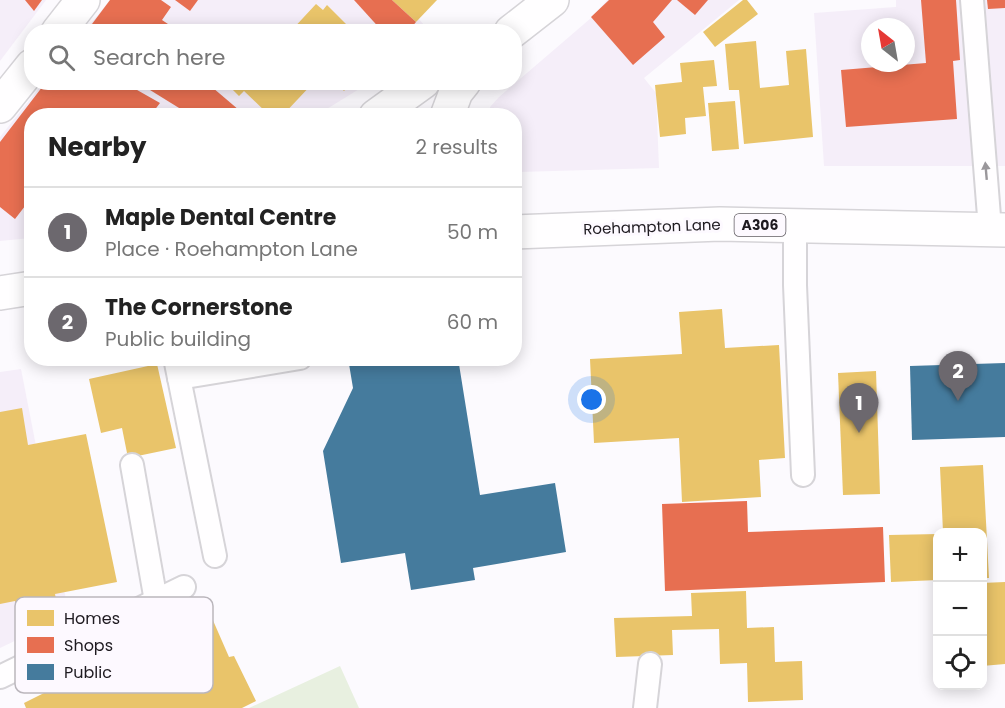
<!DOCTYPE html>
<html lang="en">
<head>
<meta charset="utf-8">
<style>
  body { margin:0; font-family:Poppins,sans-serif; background:#f2f2f2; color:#222 }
  .controls { position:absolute; right:18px; bottom:18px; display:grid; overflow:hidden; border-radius:12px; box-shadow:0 3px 15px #0003 }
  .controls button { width:54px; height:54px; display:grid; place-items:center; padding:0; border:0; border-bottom:2px solid #e0e0e0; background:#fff; color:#222; font:30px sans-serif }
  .compass { position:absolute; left:861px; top:18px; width:54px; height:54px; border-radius:50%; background:#fff; box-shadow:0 3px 15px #0003; rotate:329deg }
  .you { position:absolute; left:592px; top:400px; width:21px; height:21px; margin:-15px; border:4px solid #fff; border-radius:50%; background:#1a73e8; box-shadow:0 0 0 9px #1a73e833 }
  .badge { display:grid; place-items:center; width:39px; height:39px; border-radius:50%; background:#6c686e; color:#fff; font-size:20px; font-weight:700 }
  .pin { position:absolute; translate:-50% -50px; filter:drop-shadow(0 2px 3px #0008) }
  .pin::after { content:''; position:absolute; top:32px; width:21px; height:18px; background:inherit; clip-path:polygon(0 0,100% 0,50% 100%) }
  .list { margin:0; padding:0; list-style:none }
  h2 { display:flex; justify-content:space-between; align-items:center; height:78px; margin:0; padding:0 24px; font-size:26px }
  h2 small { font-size:20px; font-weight:400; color:#767676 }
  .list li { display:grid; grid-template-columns:39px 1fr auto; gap:18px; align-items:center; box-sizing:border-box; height:90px; padding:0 24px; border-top:2px solid #e0e0e0 }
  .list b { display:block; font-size:22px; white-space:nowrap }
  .list p { margin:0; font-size:20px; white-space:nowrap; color:#767676 }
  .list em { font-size:20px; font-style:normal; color:#767676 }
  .icon { flex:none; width:33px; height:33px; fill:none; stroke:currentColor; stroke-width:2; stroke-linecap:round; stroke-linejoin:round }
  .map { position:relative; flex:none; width:1005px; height:708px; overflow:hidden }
  .search { position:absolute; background:#fff; box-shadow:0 3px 15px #0003; left:24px; top:24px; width:498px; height:66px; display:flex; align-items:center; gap:15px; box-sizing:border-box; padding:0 21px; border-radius:24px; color:#767676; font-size:22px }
  .panel { position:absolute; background:#fff; box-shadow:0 3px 15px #0003; left:24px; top:108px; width:498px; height:258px; border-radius:24px }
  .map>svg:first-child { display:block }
  .built { fill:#f5eef9; fill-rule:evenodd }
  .green { fill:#e8f0e0 }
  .homes { fill:#e9c46a }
  .shops { fill:#e76f51 }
  .public { fill:#457b9d }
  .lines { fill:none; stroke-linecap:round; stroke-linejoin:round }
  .lane-casing { stroke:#d6d4d8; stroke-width:26 }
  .secondary-casing { stroke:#d6d4d8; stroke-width:36 }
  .highway-casing { stroke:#d6d4d8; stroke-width:36 }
  .lane { stroke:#fffeff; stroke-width:22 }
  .secondary { stroke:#fffeff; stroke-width:33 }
  .highway { stroke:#fffeff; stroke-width:33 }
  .oneway { fill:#9a979b }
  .labels { text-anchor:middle; stroke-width:6; stroke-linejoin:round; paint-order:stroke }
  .shield { fill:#fdf9ff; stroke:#615d63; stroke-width:1.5 }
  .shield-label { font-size:14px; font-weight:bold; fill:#1e1a20 }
  .street-label { font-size:15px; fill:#1e1a20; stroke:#fdf9ff }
  .key { fill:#fdf9ff; stroke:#bab6bc; stroke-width:1.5 }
  .key-label { font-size:16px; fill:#1e1a20 }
</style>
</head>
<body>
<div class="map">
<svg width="1005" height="708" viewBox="0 0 1005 708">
  <rect width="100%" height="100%" fill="#fcfafe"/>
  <!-- built -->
  <g class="built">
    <path d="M0 0H46L0 61Z"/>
    <path d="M110 0H403L429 31 84 32Z"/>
    <path d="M607 0H739L644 78 656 93 659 168 519 172 515 167 514 116 491 115 490 107 499 97 591 18Z"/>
    <path d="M896 0H1005V166H824L814 13 896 7ZM870 27H906V63H870Z"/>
    <path d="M43 83H369L317 115 32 116 31 238 0 241V137Z"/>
    <path d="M21 369 69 615 0 648V372Z"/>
  </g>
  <!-- green -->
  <path class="green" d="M340 666 359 708H249Z"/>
  <!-- homes -->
  <g class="homes">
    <path d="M392 0H437L416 22Z"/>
    <path d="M743 0H747L758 14 715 47 703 32Z"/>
    <path d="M316 4 323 10 327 5 354 32H290Z"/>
    <path d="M756 41 760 88 789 85 786 51 806 49 813 137 744 144 739 90H729L725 44Z"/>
    <path d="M714 60 717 86 703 87 706 116 685 118 686 134 660 137 655 85 682 82 680 63Z"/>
    <path d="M225 82H314L282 116H270L244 91 239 96Z"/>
    <path d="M335 82H352L344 91Z"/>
    <path d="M735 101 739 149 712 151 708 103Z"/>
    <path d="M722 309 725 348 779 345 785 458 759 460 761 497 682 502 679 438 594 443 590 359 682 354 679 312Z"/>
    <path d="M157 364 176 448 128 458 122 428 101 433 89 379Z"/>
    <path d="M876 371 880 494 843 495 838 373Z"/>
    <path d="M22 408 28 445 86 434 117 582 55 594 59 615 19 622 15 601 0 604V412Z"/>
    <path d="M983 465 989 578H982V532H943L940 467Z"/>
    <path d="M938 534V580L891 582 889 535Z"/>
    <path d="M1005 582V664L982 666V583Z"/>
    <path d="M746 591 747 628 774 627 775 662 802 661 803 700 748 702 747 663 720 664 719 629 672 630 673 655 616 657 614 618 692 616 691 593Z"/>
    <path d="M208 609 229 657 234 656 256 701 242 708H26L24 703 54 688 50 680Z"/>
  </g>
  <!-- shops -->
  <g class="shops">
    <path d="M25 0H42L34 11Z"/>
    <path d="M110 0H161L171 7 162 20 177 30 176 32H86Z"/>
    <path d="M175 0H198L190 11Z"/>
    <path d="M354 0H392L416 22 408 32H383Z"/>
    <path d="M609 0H672L653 22 665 37 633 65 591 17Z"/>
    <path d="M677 0H708L695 15Z"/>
    <path d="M921 0H956L960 60 953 61 957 119 846 127 841 70 926 63Z"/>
    <path d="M987 0H1005V8L988 9Z"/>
    <path d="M46 82H123L160 103 150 116H106L99 109 94 116H32V197L15 219 0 207V142Z"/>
    <path d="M154 82H206L246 116H192L150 90Z"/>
    <path d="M747 501 748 532 883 527 885 582 665 591 662 504Z"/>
  </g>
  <!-- public -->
  <g class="public">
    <path d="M348 358H458L480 495 555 483 566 552 473 568 475 580 411 590 405 553 341 563 323 451 353 388Z"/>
    <path d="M1005 363V437L912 440 910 366Z"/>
  </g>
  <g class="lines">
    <defs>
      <g id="lane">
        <path d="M972 0 990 229"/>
        <path d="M795 225V285L803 475"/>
        <path d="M175 358 215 556"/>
        <path d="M179 378 300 358"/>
        <path d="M132 465 156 601"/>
        <path d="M0 677 184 587"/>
        <path d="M645 708 650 664"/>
      </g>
      <g id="secondary">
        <path d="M58 32 83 0"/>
        <path d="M511 32 552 0"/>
        <path d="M0 106 32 66"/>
        <path d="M376 116 423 82"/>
        <path d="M447 116 456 92 464 82"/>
      </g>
      <g id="highway">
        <path d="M514 232 720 224 1005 230"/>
        <path d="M0 293 32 288"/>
      </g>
    </defs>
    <!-- lane casing -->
    <use href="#lane" class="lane-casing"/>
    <!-- secondary casing -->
    <use href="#secondary" class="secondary-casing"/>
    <!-- highway casing -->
    <use href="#highway" class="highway-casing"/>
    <!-- lane -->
    <use href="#lane" class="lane"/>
    <!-- secondary -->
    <use href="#secondary" class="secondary"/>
    <!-- highway -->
    <use href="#highway" class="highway"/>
  </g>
  <!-- one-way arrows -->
  <defs><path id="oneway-solid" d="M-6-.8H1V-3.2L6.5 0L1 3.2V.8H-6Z" transform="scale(1.5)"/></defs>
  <use class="oneway" href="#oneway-solid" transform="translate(986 171) rotate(-95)"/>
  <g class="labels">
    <!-- shield labels -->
    <rect class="shield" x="734.5" y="214" width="51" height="22" rx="4.5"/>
    <g class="shield-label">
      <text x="760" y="230">A306</text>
    </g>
    <!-- street labels -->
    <g class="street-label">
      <text transform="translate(652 227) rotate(-2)" y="5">Roehampton Lane</text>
    </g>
  </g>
  <!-- legend -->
  <rect x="15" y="597" width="198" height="96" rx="9" class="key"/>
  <rect x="27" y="610" width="27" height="16" fill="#e9c46a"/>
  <rect x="27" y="637" width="27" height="16" fill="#e76f51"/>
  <rect x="27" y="664" width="27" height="16" fill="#457b9d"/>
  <g class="key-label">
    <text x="64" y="624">Homes</text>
    <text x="64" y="651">Shops</text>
    <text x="64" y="678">Public</text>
  </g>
</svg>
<div class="controls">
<button>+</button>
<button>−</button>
<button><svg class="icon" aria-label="locate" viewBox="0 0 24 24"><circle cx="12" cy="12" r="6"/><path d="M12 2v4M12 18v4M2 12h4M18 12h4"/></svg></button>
</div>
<svg class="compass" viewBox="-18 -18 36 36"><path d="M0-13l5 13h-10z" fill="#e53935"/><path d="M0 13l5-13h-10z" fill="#767676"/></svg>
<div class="you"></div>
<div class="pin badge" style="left:859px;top:433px">1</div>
<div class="pin badge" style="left:958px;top:401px">2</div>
<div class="search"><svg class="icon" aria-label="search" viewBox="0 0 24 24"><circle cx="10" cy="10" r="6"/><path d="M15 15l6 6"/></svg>Search here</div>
<section class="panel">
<h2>Nearby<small>2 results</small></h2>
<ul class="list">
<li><span class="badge">1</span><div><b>Maple Dental Centre</b><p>Place · Roehampton Lane</p></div><em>50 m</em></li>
<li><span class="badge">2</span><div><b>The Cornerstone</b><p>Public building</p></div><em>60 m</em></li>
</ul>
</section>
</div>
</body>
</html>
